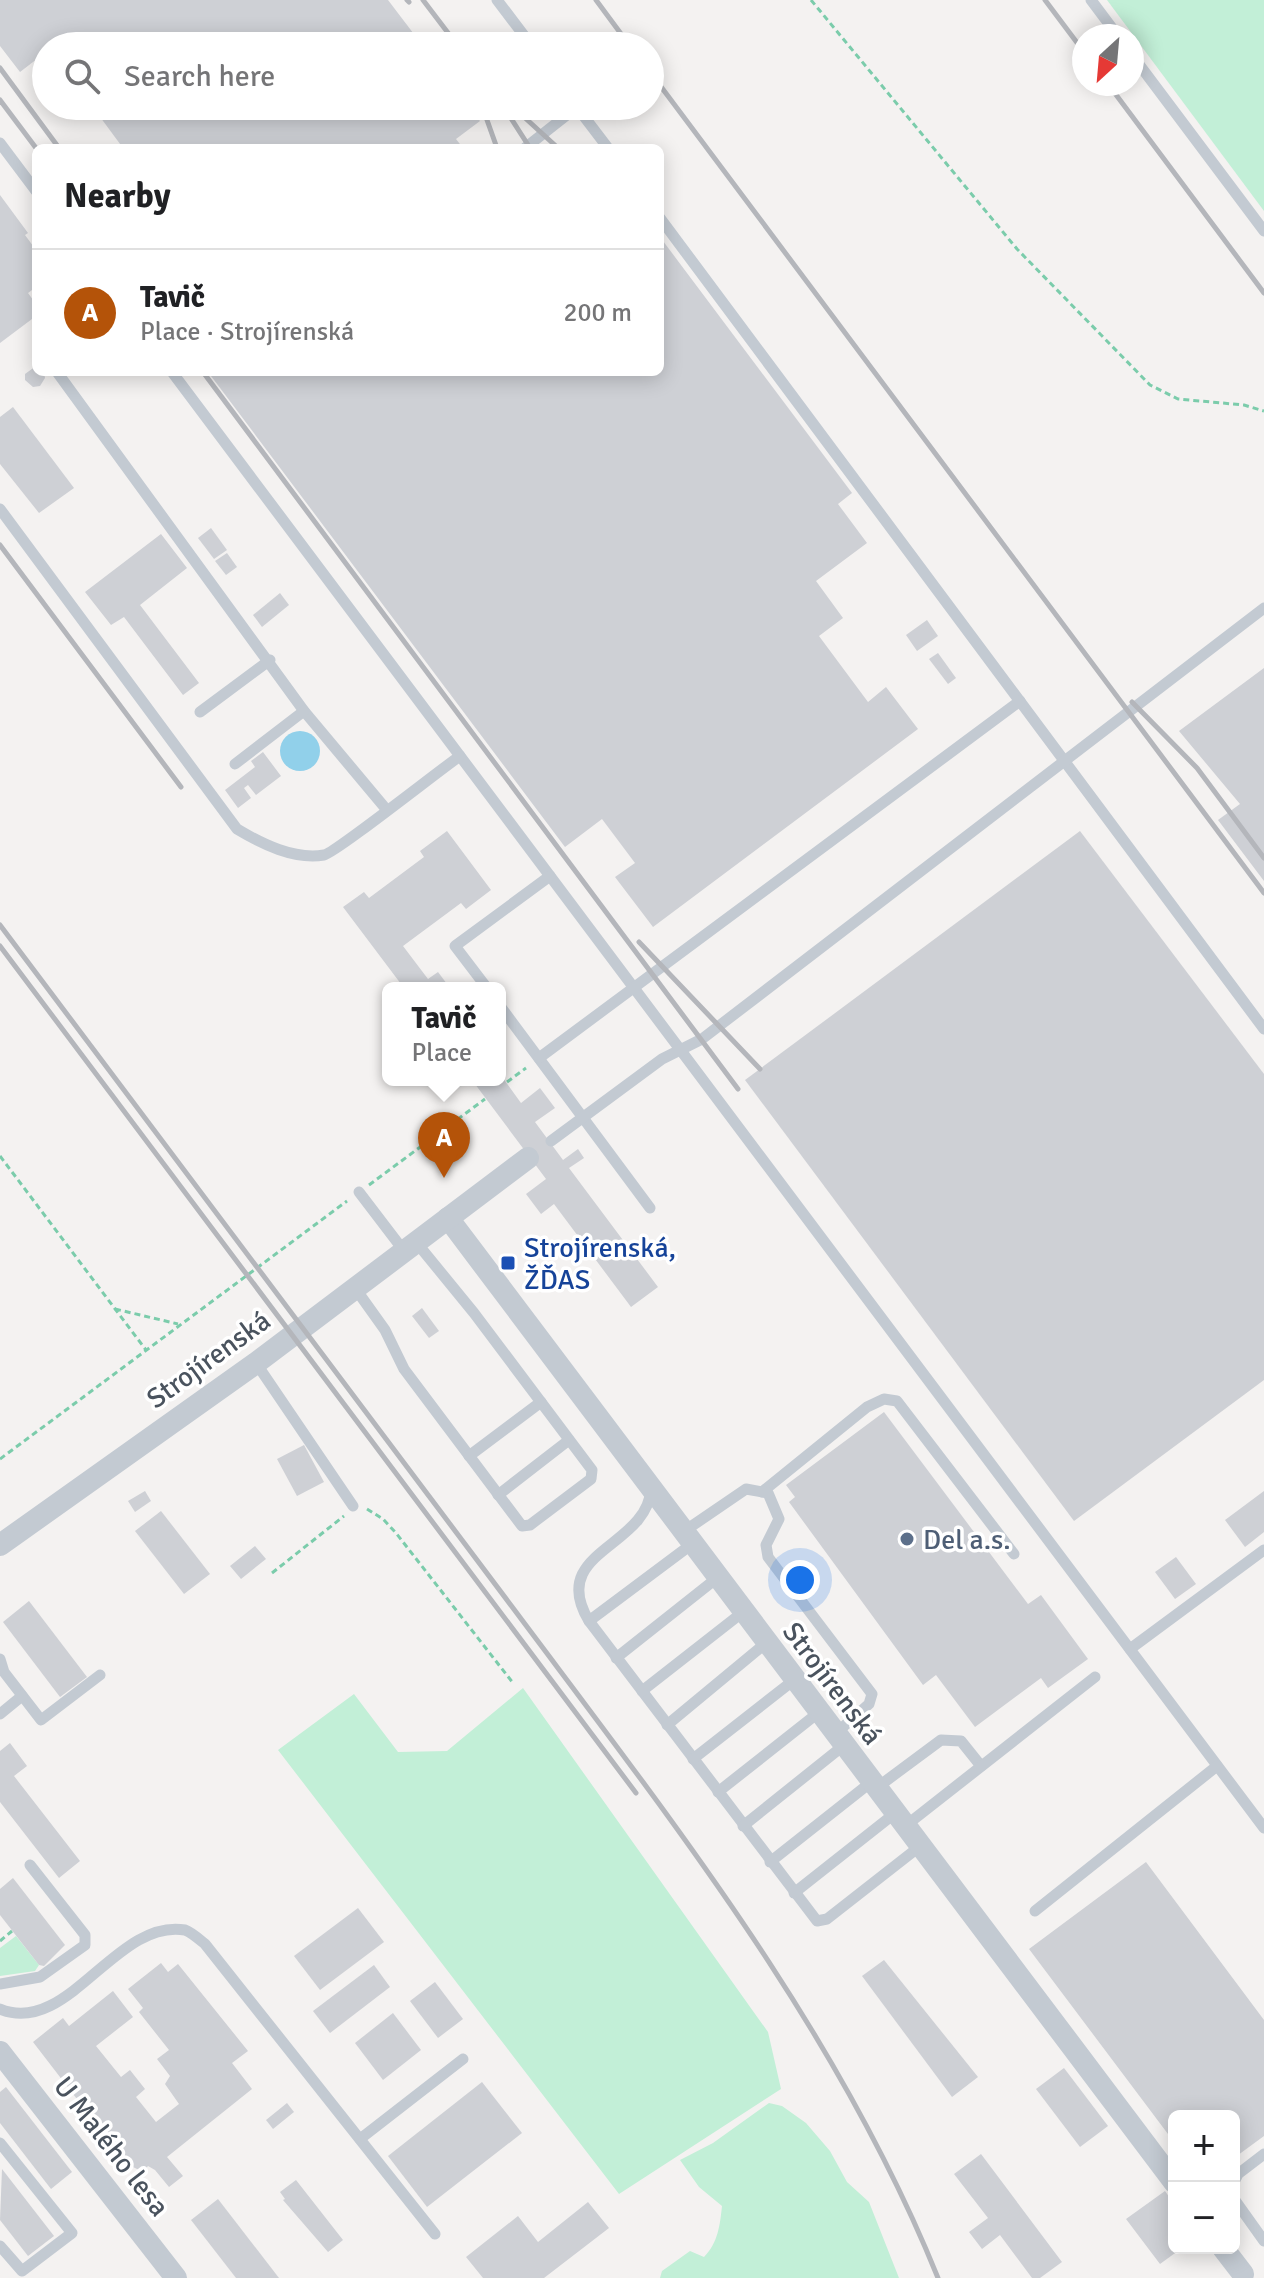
<!DOCTYPE html>
<html lang="en">
<head>
<meta charset="utf-8">
<style>
  body { margin:0; font-family:Signika,sans-serif; background:#f2f2f2; color:#202124 }
  .controls { position:absolute; right:24px; bottom:24px; display:grid; overflow:hidden; border-radius:12px; box-shadow:0 4px 20px #0003 }
  .controls button { width:72px; height:72px; display:grid; place-items:center; padding:0; border:0; border-bottom:2px solid #e0e0e0; background:#fff; color:#202124; font:40px sans-serif }
  .compass { position:absolute; left:1072px; top:24px; width:72px; height:72px; border-radius:50%; background:#fff; box-shadow:0 4px 20px #0003; rotate:206deg }
  .you { position:absolute; left:800px; top:1580px; width:28px; height:28px; margin:-20px; border:6px solid #fff; border-radius:50%; background:#1a73e8; box-shadow:0 0 0 12px #1a73e833 }
  .badge { display:grid; place-items:center; width:52px; height:52px; border-radius:50%; background:#b45309; color:#fff; font-size:26px; font-weight:700 }
  .pin { position:absolute; translate:-50% -66px; filter:drop-shadow(0 2px 4px #0008) }
  .pin::after { content:''; position:absolute; top:42px; width:28px; height:24px; background:inherit; clip-path:polygon(0 0,100% 0,50% 100%) }
  .popup { position:absolute; left:382px; top:982px; width:124px; height:104px; box-sizing:border-box; display:grid; place-content:center; border-radius:12px; background:#fff; filter:drop-shadow(0 2px 6px #0005); font-size:26px; white-space:nowrap; color:#757577 }
  .popup b { font-size:30px; color:#202124 }
  .popup::after { content:''; position:absolute; left:50%; top:100%; margin-left:-16px; border:16px solid transparent; border-top-color:#fff }
  .list { margin:0; padding:0; list-style:none }
  h2 { display:flex; justify-content:space-between; align-items:center; height:104px; margin:0; padding:0 32px; font-size:34px }
  h2 small { font-size:26px; font-weight:400; color:#757577 }
  .list li { display:grid; grid-template-columns:52px 1fr auto; gap:24px; align-items:center; box-sizing:border-box; height:128px; padding:0 32px; border-top:2px solid #e0e0e0 }
  .list b { display:block; font-size:30px; white-space:nowrap }
  .list p { margin:0; font-size:26px; white-space:nowrap; color:#757577 }
  .list em { font-size:26px; font-style:normal; color:#757577 }
  .icon { flex:none; width:44px; height:44px; fill:none; stroke:currentColor; stroke-width:2; stroke-linecap:round; stroke-linejoin:round }
  .map { position:relative; flex:none; width:1264px; height:2278px; overflow:hidden }
  .search { position:absolute; background:#fff; box-shadow:0 4px 20px #0003; left:32px; top:32px; width:632px; height:88px; display:flex; align-items:center; gap:20px; box-sizing:border-box; padding:0 28px; border-radius:44px; color:#757577; font-size:30px }
  .panel { position:absolute; background:#fff; box-shadow:0 4px 20px #0003; left:32px; top:144px; width:632px; height:232px; border-radius:12px }
  .map>svg:first-child { display:block }
  .green { fill:#c2efd7 }
  .water { fill:#91d0ea }
  .building { fill:#ced0d5 }
  .lines { fill:none; stroke-linecap:round; stroke-linejoin:round }
  .path { stroke:#7bccab; stroke-width:3; stroke-dasharray:6 4; stroke-linecap:butt }
  .service { stroke:#c3cad2; stroke-width:11 }
  .minor { stroke:#c3cad2; stroke-width:22 }
  .rail { stroke:#b4b6bb; stroke-width:5 }
  .transit-dot { fill:#1a4fb4; stroke:#fff; stroke-width:3 }
  .service-dot { fill:#5c6f8a; stroke:#fff; stroke-width:3 }
  .labels { text-anchor:middle; stroke-width:7; stroke-linejoin:round; paint-order:stroke }
  .transit-label { font-size:28px; fill:#164399; stroke:#fff; text-anchor:start }
  .street-label { font-size:28px; fill:#4a535e; stroke:#fff }
  .service-label { font-size:28px; fill:#4e5e75; stroke:#fff; text-anchor:start }
</style>
</head>
<body>
<div class="map">
<svg width="1264" height="2278" viewBox="0 0 1264 2278">
  <rect width="100%" height="100%" fill="#f4f2f1"/>
  <!-- green -->
  <g class="green">
    <path d="M1107 0H1264V211Z"/>
    <path d="M523 1688 768 2032 781 2089 619 2194 278 1750 354 1694 398 1752 447 1751Z"/>
    <path d="M16 1936 39 1965 35 1971 0 1976V1948Z"/>
    <path d="M769 2103 782 2106 806 2123 830 2151 847 2182 869 2202 899 2278H660L662 2271 690 2251 704 2257C718 2243 720 2225 722 2206L699 2187 680 2160 713 2143Z"/>
  </g>
  <!-- water -->
  <circle class="water" cx="300" cy="751" r="20"/>
  <!-- building -->
  <g class="building">
    <path d="M0 0H388L423 46H46V52L20 72 0 46Z"/>
    <path d="M92 106H468L480 121 456 139 463 148H123Z"/>
    <path d="M0 195 28 233 25 235 36 250V287L28 293 36 304V316L0 343Z"/>
    <path d="M660 237 852 493 838 504 867 543 816 581 843 618 819 636 868 702 886 687 918 729 653 927 615 877 635 863 602 819 565 847 208 372H660Z"/>
    <path d="M36 366V372H44L45 378 40 386 33 387 25 380V374Z"/>
    <path d="M13 407 74 488 39 513 0 464V417Z"/>
    <path d="M211 528 227 550 214 559 198 538Z"/>
    <path d="M161 534 187 568 140 605 199 683 183 695 124 617 111 625 85 592Z"/>
    <path d="M227 553 237 567 226 575 215 561Z"/>
    <path d="M280 593 289 605 262 627 253 615Z"/>
    <path d="M927 620 938 636 917 651 906 635Z"/>
    <path d="M938 653 956 678 948 684 929 659Z"/>
    <path d="M1264 668V881L1218 820 1240 804 1179 731Z"/>
    <path d="M263 752 281 776 256 795 248 785 244 788 251 798 238 808 225 790 255 767 251 761Z"/>
    <path d="M447 831 491 890 466 909 461 903 403 946 428 979 438 972 450 988H404L343 907 364 892 369 898 424 857 420 851Z"/>
    <path d="M1080 831 1264 1074V1380L1074 1521 745 1080Z"/>
    <path d="M500 1074 521 1103 540 1088 555 1108 535 1122 563 1160 578 1149 584 1158 569 1168 658 1287 631 1307 554 1204 541 1214 526 1194 546 1179 472 1080H500Z"/>
    <path d="M441 1080H467L450 1093Z"/>
    <path d="M422 1308 439 1331 429 1338 412 1316Z"/>
    <path d="M884 1412 1028 1604 1041 1595 1088 1659 1048 1688 1041 1678 975 1727 936 1675 923 1685 789 1502 795 1497 786 1485Z"/>
    <path d="M304 1445 324 1482 297 1496 277 1459Z"/>
    <path d="M145 1491 151 1501 135 1512 128 1501Z"/>
    <path d="M1264 1491V1532L1245 1547 1225 1520Z"/>
    <path d="M161 1511 210 1574 184 1594 135 1531Z"/>
    <path d="M255 1546 266 1559 241 1579 230 1566Z"/>
    <path d="M1176 1557 1196 1584 1175 1599 1155 1572Z"/>
    <path d="M29 1601 87 1677 60 1697 3 1622Z"/>
    <path d="M10 1743 27 1766 14 1776 80 1861 59 1878 0 1802V1751Z"/>
    <path d="M1146 1862 1264 2020V2136L1234 2158V2116H1174V2142L1029 1949Z"/>
    <path d="M13 1878 65 1945 44 1966 39 1965 0 1915V1889Z"/>
    <path d="M358 1908 384 1942 320 1990 294 1956Z"/>
    <path d="M884 1960 978 2077 952 2097 862 1976Z"/>
    <path d="M161 1963 168 1972 178 1964 248 2051 232 2063 252 2089 167 2157 183 2176 169 2187 155 2170 148 2166 143 2172 127 2164 33 2042 63 2018 69 2026 113 1991 133 2017 96 2046 121 2077 130 2070 145 2089 136 2097 156 2122 179 2104 165 2084 170 2076 157 2059 169 2050 139 2012 143 2008 128 1989Z"/>
    <path d="M374 1965 390 1987 330 2033 313 2011Z"/>
    <path d="M435 1982 463 2019 438 2038 410 2001Z"/>
    <path d="M393 2013 421 2050 383 2080 355 2043Z"/>
    <path d="M1064 2068 1108 2126 1080 2147 1036 2089Z"/>
    <path d="M482 2082 522 2133 427 2207 388 2156Z"/>
    <path d="M6 2087 72 2172 51 2189 0 2123V2092Z"/>
    <path d="M287 2103 294 2112 273 2129 266 2120Z"/>
    <path d="M981 2154 1062 2262 1040 2278H1032L1000 2235 982 2249 969 2232 988 2218 954 2174Z"/>
    <path d="M2 2169 54 2236 28 2256 0 2220Z"/>
    <path d="M296 2180 343 2240 328 2252 283 2200 285 2199 280 2192Z"/>
    <path d="M1165 2191 1174 2204V2248H1182L1160 2264 1126 2219Z"/>
    <path d="M218 2199 279 2278H236L191 2220Z"/>
    <path d="M588 2202 609 2228 544 2278H483L466 2257 518 2216 538 2242Z"/>
  </g>
  <g class="lines">
    <!-- path -->
    <g class="path">
      <path d="M811 0 1017 249 1150 385 1178 399 1244 405 1264 411"/>
      <path d="M507 1082 526 1068"/>
      <path d="M0 1156 146 1350"/>
      <path d="M369 1185 485 1099"/>
      <path d="M115 1309 178 1324"/>
      <path d="M0 1459 347 1201"/>
      <path d="M367 1509 383 1519 396 1533 513 1683"/>
      <path d="M272 1573 344 1516"/>
      <path d="M0 1941 12 1931"/>
    </g>
    <!-- service -->
    <g class="service">
      <path d="M497 0 532 46"/>
      <path d="M1091 0 1118 36"/>
      <path d="M1132 55 1264 231"/>
      <path d="M576 106 608 148"/>
      <path d="M0 143 36 191"/>
      <path d="M525 148 577 107"/>
      <path d="M660 218 1264 1029"/>
      <path d="M57 372 304 711 386 809"/>
      <path d="M172 372 1264 1828"/>
      <path d="M0 509 237 829C262 844 294 860 324 855 335 853 441 769 460 756"/>
      <path d="M200 712 270 660"/>
      <path d="M235 764 304 711"/>
      <path d="M487 988 455 946 550 876"/>
      <path d="M500 1006 650 1208"/>
      <path d="M539 1058 1020 701"/>
      <path d="M551 1141 662 1059 702 1039 1264 608"/>
      <path d="M359 1192 404 1251"/>
      <path d="M355 1288 385 1330 404 1369 522 1526 530 1525 591 1479 592 1470 474 1313 416 1242"/>
      <path d="M256 1363 353 1506"/>
      <path d="M469 1456 541 1402"/>
      <path d="M651 1489C647 1548 547 1551 589 1621L817 1921 827 1919 919 1847"/>
      <path d="M762 1492 867 1407 884 1399 897 1401 1014 1554"/>
      <path d="M498 1495 569 1440"/>
      <path d="M683 1532 746 1489 768 1493 779 1519 766 1545 768 1557 872 1694 869 1704 835 1734"/>
      <path d="M589 1621 692 1544"/>
      <path d="M1130 1649 1264 1550"/>
      <path d="M616 1658 717 1578"/>
      <path d="M0 1659 4 1672 41 1720 100 1675"/>
      <path d="M642 1691 743 1612"/>
      <path d="M0 1714 22 1696"/>
      <path d="M667 1725 766 1643"/>
      <path d="M693 1759 794 1680"/>
      <path d="M875 1789 941 1740 961 1741 981 1766"/>
      <path d="M718 1792 818 1713"/>
      <path d="M743 1826 843 1746"/>
      <path d="M904 1827 1095 1677"/>
      <path d="M770 1862 870 1783"/>
      <path d="M794 1893 894 1814"/>
      <path d="M1035 1911 1217 1766"/>
      <path d="M0 1984 40 1977 85 1945V1935L30 1865"/>
      <path d="M0 2009C68 2037 116 1918 185 1930 191 1932 199 1939 205 1944L435 2234"/>
      <path d="M360 2139 463 2059"/>
      <path d="M0 2143 72 2233 22 2271 0 2246"/>
      <path d="M1234 2182 1238 2174 1264 2154"/>
      <path d="M1234 2199 1264 2241"/>
    </g>
    <!-- minor -->
    <g class="minor">
      <path d="M448 1218 1174 2182"/>
      <path d="M0 1545 256 1363 528 1158"/>
      <path d="M0 2052 176 2278"/>
      <path d="M1223 2248 1243 2274"/>
    </g>
    <!-- rail -->
    <g class="rail">
      <path d="M407 0 409 2"/>
      <path d="M423 0 458 46"/>
      <path d="M596 0 630 46"/>
      <path d="M1045 0 1084 52"/>
      <path d="M0 68 59 148"/>
      <path d="M650 72 1264 893"/>
      <path d="M1108 84 1264 293"/>
      <path d="M0 100 36 148"/>
      <path d="M482 106 497 148"/>
      <path d="M512 106 558 148"/>
      <path d="M507 112 530 148"/>
      <path d="M203 372 738 1089"/>
      <path d="M0 545 181 787"/>
      <path d="M1132 702 1197 768 1264 858"/>
      <path d="M0 925C171 1153 342 1380 513 1608 672 1821 838 2030 938 2278"/>
      <path d="M639 942 760 1069"/>
      <path d="M0 946 636 1793"/>
    </g>
  </g>
  <!-- markers -->
  <rect class="transit-dot" x="500" y="1255" width="16" height="16" rx="4"/>
  <circle class="service-dot" cx="907" cy="1539" r="8"/>
  <g class="labels">
    <!-- transit labels -->
    <g class="transit-label">
      <text x="524" y="1257">Strojírenská,<tspan x="524" dy="32">ŽĎAS</tspan></text>
    </g>
    <!-- street labels -->
    <g class="street-label">
      <text transform="translate(208 1359) rotate(-36)" y="10">Strojírenská</text>
      <text transform="translate(833 1683) rotate(53)" y="10">Strojírenská</text>
      <text transform="translate(112 2146) rotate(52)" y="10">U Malého lesa</text>
    </g>
    <!-- service labels -->
    <g class="service-label">
      <text x="923" y="1549">Del a.s.</text>
    </g>
  </g>
</svg>
<div class="controls">
<button>+</button>
<button>−</button>
</div>
<svg class="compass" viewBox="-18 -18 36 36"><path d="M0-13l5 13h-10z" fill="#e53935"/><path d="M0 13l5-13h-10z" fill="#757577"/></svg>
<div class="you"></div>
<div class="pin badge" style="left:444px;top:1178px">A</div>
<div class="popup"><b>Tavič</b>Place</div>
<div class="search"><svg class="icon" aria-label="search" viewBox="0 0 24 24"><circle cx="10" cy="10" r="6"/><path d="M15 15l6 6"/></svg>Search here</div>
<section class="panel">
<h2>Nearby<small></small></h2>
<ul class="list">
<li><span class="badge">A</span><div><b>Tavič</b><p>Place · Strojírenská</p></div><em>200 m</em></li>
</ul>
</section>
</div>
</body>
</html>
